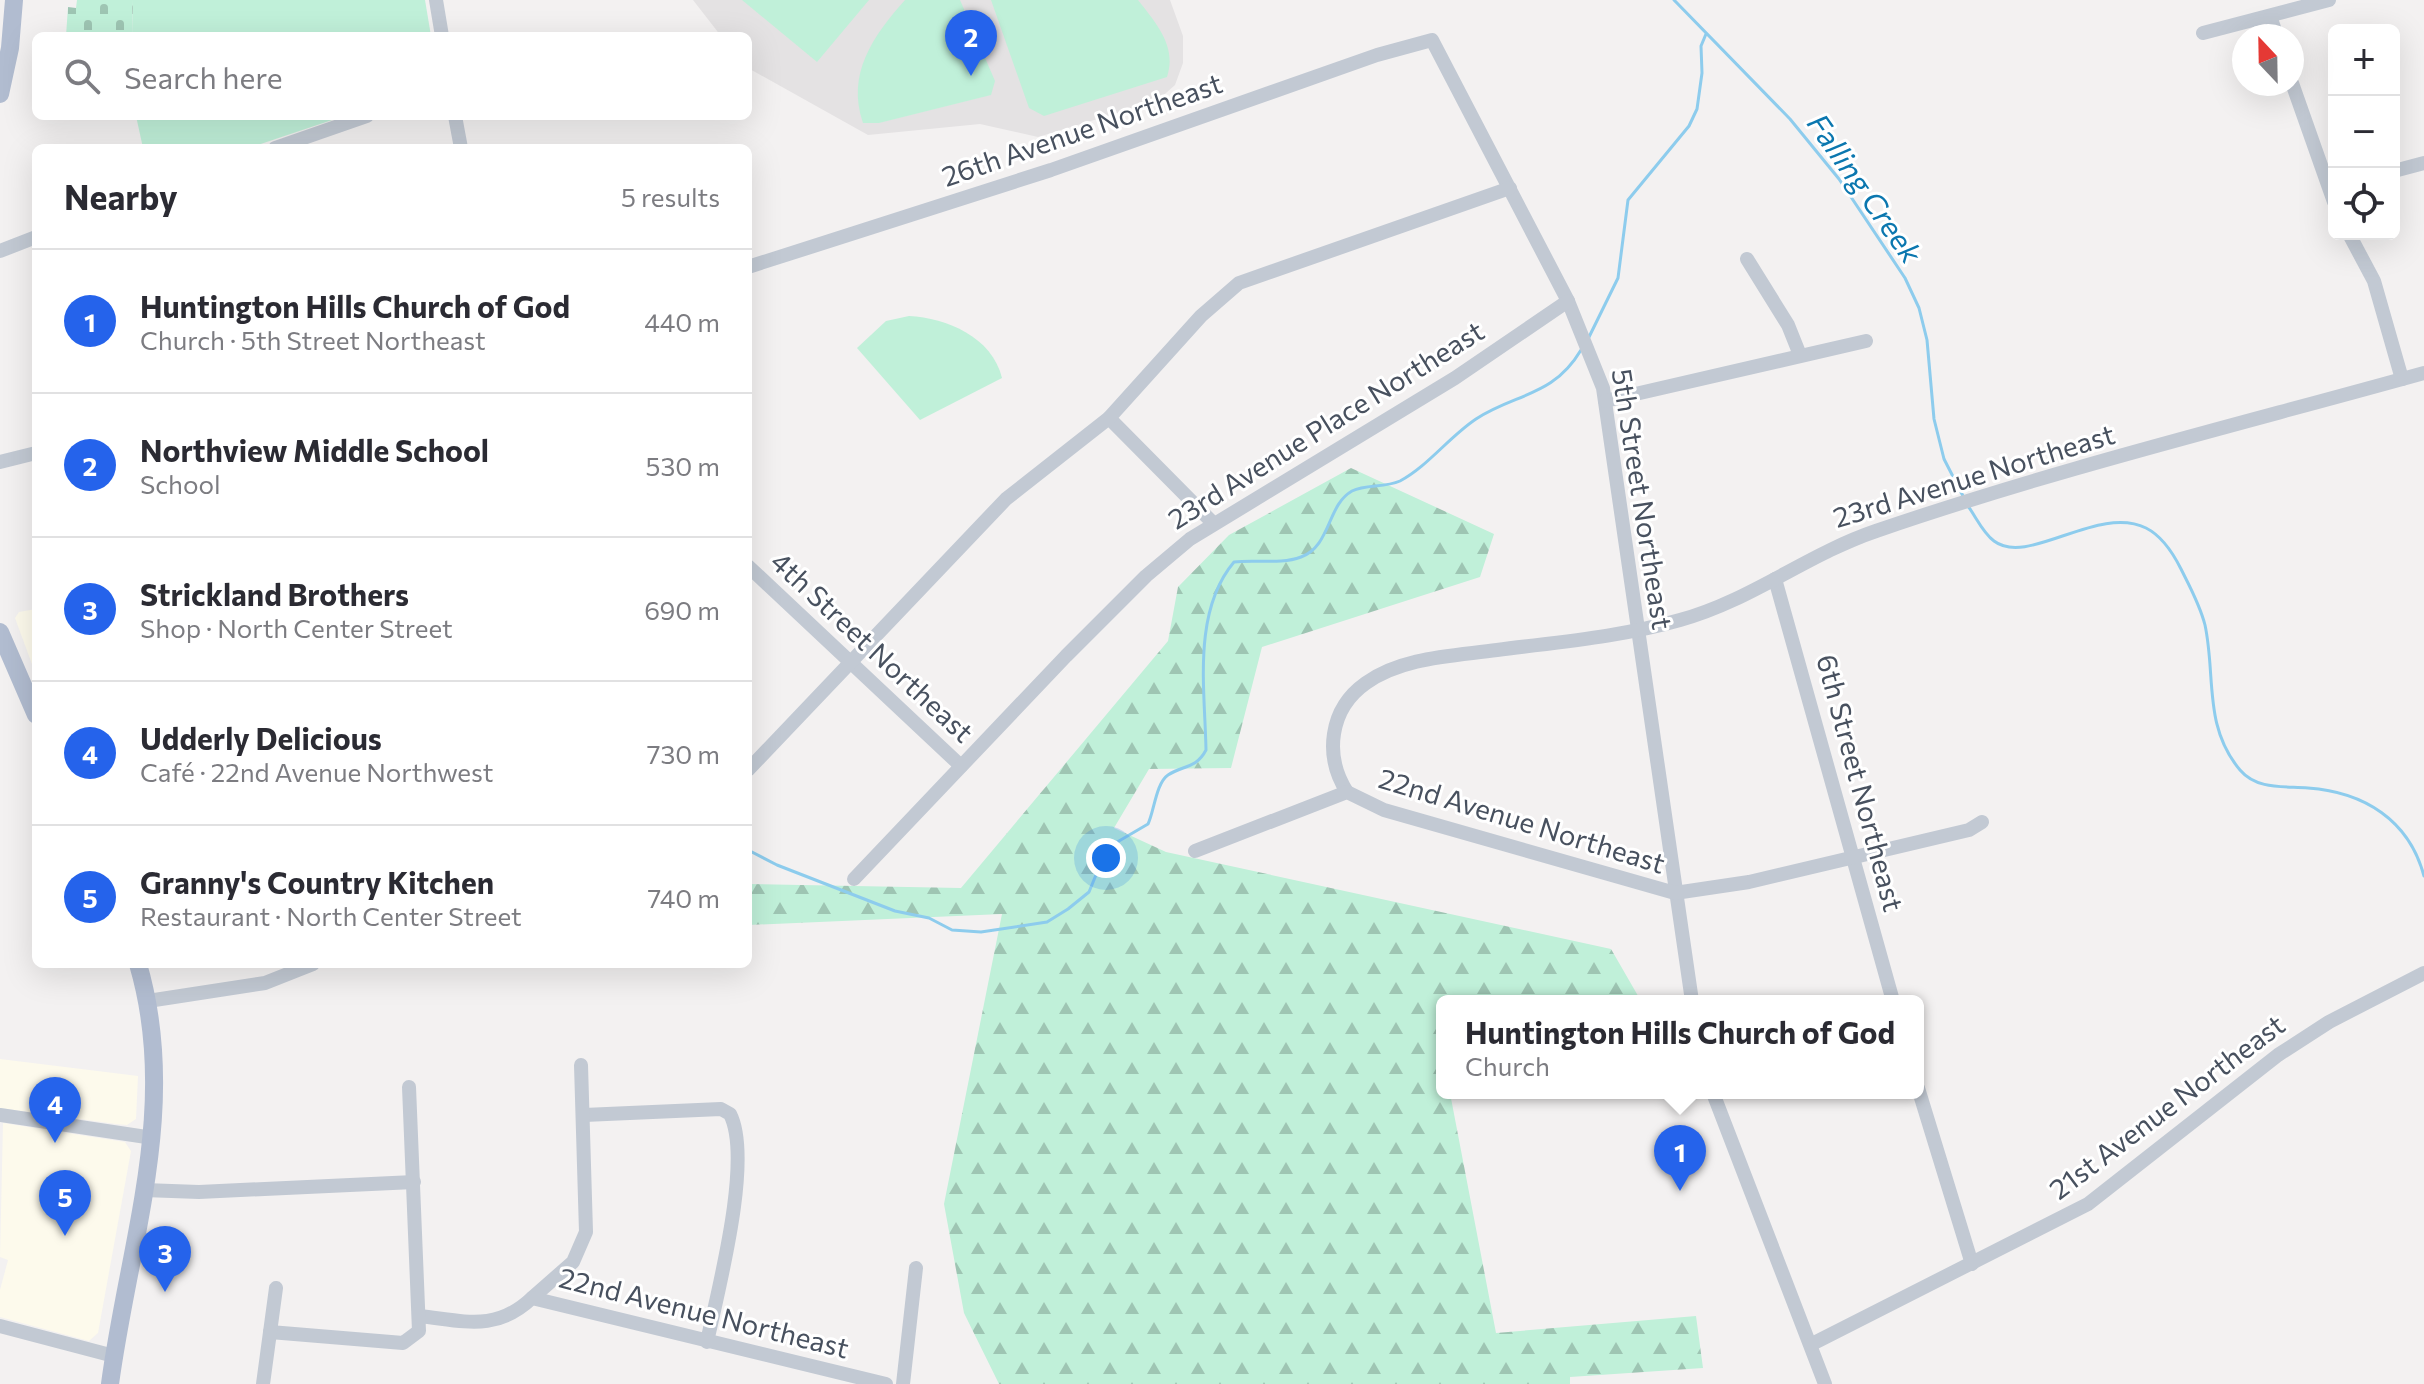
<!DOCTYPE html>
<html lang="en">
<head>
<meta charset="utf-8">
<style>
  body { margin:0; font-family:Commissioner,sans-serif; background:#f7f7f7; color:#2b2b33 }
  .controls { position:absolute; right:24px; top:24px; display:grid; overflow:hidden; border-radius:12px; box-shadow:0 8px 32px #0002 }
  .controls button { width:72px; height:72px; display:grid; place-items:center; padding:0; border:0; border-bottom:2px solid #e1e1e2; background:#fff; color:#2b2b33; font:40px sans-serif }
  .compass { position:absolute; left:2232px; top:24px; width:72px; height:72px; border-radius:50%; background:#fff; box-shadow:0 8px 32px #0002; rotate:338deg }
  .you { position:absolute; left:1106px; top:858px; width:28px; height:28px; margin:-20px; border:6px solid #fff; border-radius:50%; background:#1a73e8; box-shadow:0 0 0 12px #1a73e833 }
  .badge { display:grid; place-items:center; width:52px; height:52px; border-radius:50%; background:#2563eb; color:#fff; font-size:26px; font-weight:700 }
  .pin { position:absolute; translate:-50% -66px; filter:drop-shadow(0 2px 4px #0008) }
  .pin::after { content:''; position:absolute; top:42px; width:28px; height:24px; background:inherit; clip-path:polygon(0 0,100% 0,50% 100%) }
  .popup { position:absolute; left:1436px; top:995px; width:488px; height:104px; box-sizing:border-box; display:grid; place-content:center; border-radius:12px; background:#fff; filter:drop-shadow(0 2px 6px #0005); font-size:26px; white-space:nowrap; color:#7c7c81 }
  .popup b { font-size:30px; color:#2b2b33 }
  .popup::after { content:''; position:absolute; left:50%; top:100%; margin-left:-16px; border:16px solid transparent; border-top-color:#fff }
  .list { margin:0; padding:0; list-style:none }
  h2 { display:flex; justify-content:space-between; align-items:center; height:104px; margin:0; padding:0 32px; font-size:34px }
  h2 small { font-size:26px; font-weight:400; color:#7c7c81 }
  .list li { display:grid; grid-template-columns:52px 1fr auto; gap:24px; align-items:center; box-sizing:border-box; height:144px; padding:0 32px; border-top:2px solid #e1e1e2 }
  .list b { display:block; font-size:30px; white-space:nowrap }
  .list p { margin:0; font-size:26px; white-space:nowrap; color:#7c7c81 }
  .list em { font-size:26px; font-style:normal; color:#7c7c81 }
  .icon { flex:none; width:44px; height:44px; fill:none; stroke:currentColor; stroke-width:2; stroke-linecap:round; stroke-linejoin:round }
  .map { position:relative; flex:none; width:2424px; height:1384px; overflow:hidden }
  .search { position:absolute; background:#fff; box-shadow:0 8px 32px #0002; left:32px; top:32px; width:720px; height:88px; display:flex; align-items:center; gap:20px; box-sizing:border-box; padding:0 28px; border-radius:12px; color:#7c7c81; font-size:30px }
  .panel { position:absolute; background:#fff; box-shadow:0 8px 32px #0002; left:32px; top:144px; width:720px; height:824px; border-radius:12px }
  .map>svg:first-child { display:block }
  .commercial { fill:#fdfaec }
  .education { fill:#e4e2e3 }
  .green { fill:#c0f0d9 }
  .forest { fill:url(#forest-firs) }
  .cemetery { fill:url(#cemetery-stones) }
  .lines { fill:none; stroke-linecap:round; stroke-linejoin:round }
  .stream { stroke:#8dcced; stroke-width:3 }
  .minor { stroke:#c2c9d3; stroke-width:14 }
  .major { stroke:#b1bcd0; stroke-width:18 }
  .labels { text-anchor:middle; stroke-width:6; stroke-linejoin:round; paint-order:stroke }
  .street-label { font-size:28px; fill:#48515f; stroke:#fff }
  .water-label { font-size:30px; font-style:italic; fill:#0b77af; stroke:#fff }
</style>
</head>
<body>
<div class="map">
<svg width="2424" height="1384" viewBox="0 0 2424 1384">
  <defs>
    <pattern id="forest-firs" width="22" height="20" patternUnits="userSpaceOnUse" patternTransform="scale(2)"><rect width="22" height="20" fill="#c0f0d9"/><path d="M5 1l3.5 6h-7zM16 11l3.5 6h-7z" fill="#9ec5b3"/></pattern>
    <pattern id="cemetery-stones" width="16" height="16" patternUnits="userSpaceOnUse" patternTransform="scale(2)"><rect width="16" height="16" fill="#c0f0d9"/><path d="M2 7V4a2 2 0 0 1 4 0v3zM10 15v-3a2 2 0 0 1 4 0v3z" fill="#9ec5b3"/></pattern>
  </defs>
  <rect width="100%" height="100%" fill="#f3f1f1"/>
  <!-- commercial -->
  <g class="commercial">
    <path d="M36 609V675L15 618 19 612Z"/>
    <path d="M0 1059 138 1076 136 1119 127 1125 116 1124 0 1108Z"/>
    <path d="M3 1123 125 1142 131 1151 98 1333 89 1341 0 1317V1290L8 1260 0 1257Z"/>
  </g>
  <!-- education -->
  <path class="education" d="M693 0H1170L1183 36V63L1175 85 1157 101 1038 137 980 124 868 135 748 68V36H721Z"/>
  <!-- green -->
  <g class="green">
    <path d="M133 0H425L431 36H132Z"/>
    <path d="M742 0H869L817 62Z"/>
    <path d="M905 0H960L995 81 991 95 879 123H863C846 74 873 36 905 0Z"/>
    <path d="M991 0H1138C1157 24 1177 47 1167 77L1044 116 1029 108Z"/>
    <path d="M136 116H344L249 148H143Z"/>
    <path d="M909 316C947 318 992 337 1002 378L920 420 857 348 886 321Z"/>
  </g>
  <!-- forest -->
  <path class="forest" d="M1351 468 1494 534 1480 577 1262 647 1231 768 1149 769 1114 828 1166 852 1611 949 1641 1001H1442V1093H1450L1496 1333 1696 1316 1703 1368 1570 1377V1384H999L964 1313 944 1204 1002 914 748 925V884L961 888 1168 641 1178 587 1229 535Z"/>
  <!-- cemetery -->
  <path class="cemetery" d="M77 0H133L132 36H66L68 7 76 8Z"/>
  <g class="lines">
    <!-- stream -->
    <g class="stream">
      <path d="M1674 0 1790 119 1839 179 1905 278 1919 308 1927 340 1934 419 1944 459 1963 496"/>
      <path d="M1589 337 1618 278 1628 200 1689 126 1697 109 1702 73 1701 46 1706 34"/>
      <path d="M1968 506C1976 517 1983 533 1994 541 2028 567 2098 504 2146 528 2162 536 2173 553 2181 569 2190 587 2200 605 2205 625 2216 676 2203 726 2240 770 2257 790 2284 786 2308 788 2364 792 2409 820 2424 876"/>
      <path d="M748 850 777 865 895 911 929 918 952 930 981 932 1047 922 1068 909 1089 892 1107 848 1148 824C1154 812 1156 783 1168 775 1183 765 1196 769 1206 750 1205 690 1192 612 1234 562 1256 559 1280 565 1301 557 1331 546 1327 505 1352 491 1366 484 1384 488 1400 481 1428 466 1449 437 1476 419 1516 393 1553 397 1581 350"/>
    </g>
    <!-- minor -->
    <g class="minor">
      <path d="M436 0 442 36"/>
      <path d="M2270 16 2277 36"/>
      <path d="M2203 33 2329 0"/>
      <path d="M2292 83 2334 202"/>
      <path d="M455 116 461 148"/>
      <path d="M275 148 367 116"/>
      <path d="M2394 171 2424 163"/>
      <path d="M2349 234 2374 281 2402 379"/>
      <path d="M0 251 36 237"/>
      <path d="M1747 259 1788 325 1800 355"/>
      <path d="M748 267 1051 170 1377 55 1432 40 1568 301 1603 388 1692 1001"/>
      <path d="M1605 401 1866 341"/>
      <path d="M1109 418 1213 523"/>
      <path d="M0 462 36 453"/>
      <path d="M748 566 961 766"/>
      <path d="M1775 579 1893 1001"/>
      <path d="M748 770 1006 499 1109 418 1201 316 1239 283 1510 188"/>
      <path d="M1347 792C1324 756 1329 709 1366 683 1402 657 1454 656 1497 650 1558 642 1620 637 1680 620 1750 601 1808 554 1876 531 2056 469 2241 424 2424 373"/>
      <path d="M1195 851 1347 792 1384 810 1675 893 1749 882 1969 830 1982 822"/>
      <path d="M854 879 1066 656 1146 576 1190 539 1455 378 1568 301"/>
      <path d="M148 1001 265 983 313 964"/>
      <path d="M1918 1088 1972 1264"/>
      <path d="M1713 1093 1825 1384"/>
      <path d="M0 1115 153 1138"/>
      <path d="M584 1115 721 1109 730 1114C753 1159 718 1290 707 1342"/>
      <path d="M144 1190 199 1192 414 1182"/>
      <path d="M532 1298 573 1262 586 1232 581 1065"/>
      <path d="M420 1316C465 1321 496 1332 532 1298L886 1384"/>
      <path d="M0 1326 114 1356"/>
      <path d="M270 1332 403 1343 419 1331 409 1087"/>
      <path d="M1812 1344 2088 1204 2278 1055 2329 1022 2424 973"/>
      <path d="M263 1384 276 1288"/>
      <path d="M903 1384 916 1268"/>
    </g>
    <!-- major -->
    <g class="major">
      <path d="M0 94 10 48 14 0"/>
      <path d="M0 632 36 715"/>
      <path d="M110 1384C129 1242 180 1107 138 964"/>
    </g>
  </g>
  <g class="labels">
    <!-- street labels -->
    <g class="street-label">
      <text transform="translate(1082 130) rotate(-19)" y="10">26th Avenue Northeast</text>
      <text transform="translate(1326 425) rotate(-32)" y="10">23rd Avenue Place Northeast</text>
      <text transform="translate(1974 476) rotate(-17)" y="10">23rd Avenue Northeast</text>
      <text transform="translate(1642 499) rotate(81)" y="10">5th Street Northeast</text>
      <text transform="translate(872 647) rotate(43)" y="10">4th Street Northeast</text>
      <text transform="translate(1860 783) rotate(75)" y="10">6th Street Northeast</text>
      <text transform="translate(1522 821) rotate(17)" y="10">22nd Avenue Northeast</text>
      <text transform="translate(2167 1107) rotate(-37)" y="10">21st Avenue Northeast</text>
      <text transform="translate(704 1313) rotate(14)" y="10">22nd Avenue Northeast</text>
    </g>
    <!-- water labels -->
    <g class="water-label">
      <text transform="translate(1864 189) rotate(55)" y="10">Falling Creek</text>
    </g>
  </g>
</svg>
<div class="controls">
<button>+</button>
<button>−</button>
<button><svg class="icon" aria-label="locate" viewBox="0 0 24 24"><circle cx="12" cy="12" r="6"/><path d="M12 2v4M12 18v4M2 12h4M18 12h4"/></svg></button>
</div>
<svg class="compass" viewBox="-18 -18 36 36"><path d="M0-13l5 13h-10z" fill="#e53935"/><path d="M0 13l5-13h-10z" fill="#7c7c81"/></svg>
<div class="you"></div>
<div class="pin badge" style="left:1680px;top:1191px">1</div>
<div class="popup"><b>Huntington Hills Church of God</b>Church</div>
<div class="pin badge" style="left:971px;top:76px">2</div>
<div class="pin badge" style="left:165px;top:1292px">3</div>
<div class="pin badge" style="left:55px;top:1143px">4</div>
<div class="pin badge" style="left:65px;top:1236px">5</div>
<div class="search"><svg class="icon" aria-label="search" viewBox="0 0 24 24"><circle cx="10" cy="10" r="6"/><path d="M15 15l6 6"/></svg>Search here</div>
<section class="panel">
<h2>Nearby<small>5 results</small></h2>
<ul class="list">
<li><span class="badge">1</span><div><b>Huntington Hills Church of God</b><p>Church · 5th Street Northeast</p></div><em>440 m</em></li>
<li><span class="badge">2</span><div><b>Northview Middle School</b><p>School</p></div><em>530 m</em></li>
<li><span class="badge">3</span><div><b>Strickland Brothers</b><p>Shop · North Center Street</p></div><em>690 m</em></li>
<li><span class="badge">4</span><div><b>Udderly Delicious</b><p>Café · 22nd Avenue Northwest</p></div><em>730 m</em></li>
<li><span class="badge">5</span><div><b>Granny's Country Kitchen</b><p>Restaurant · North Center Street</p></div><em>740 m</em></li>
</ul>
</section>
</div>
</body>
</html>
